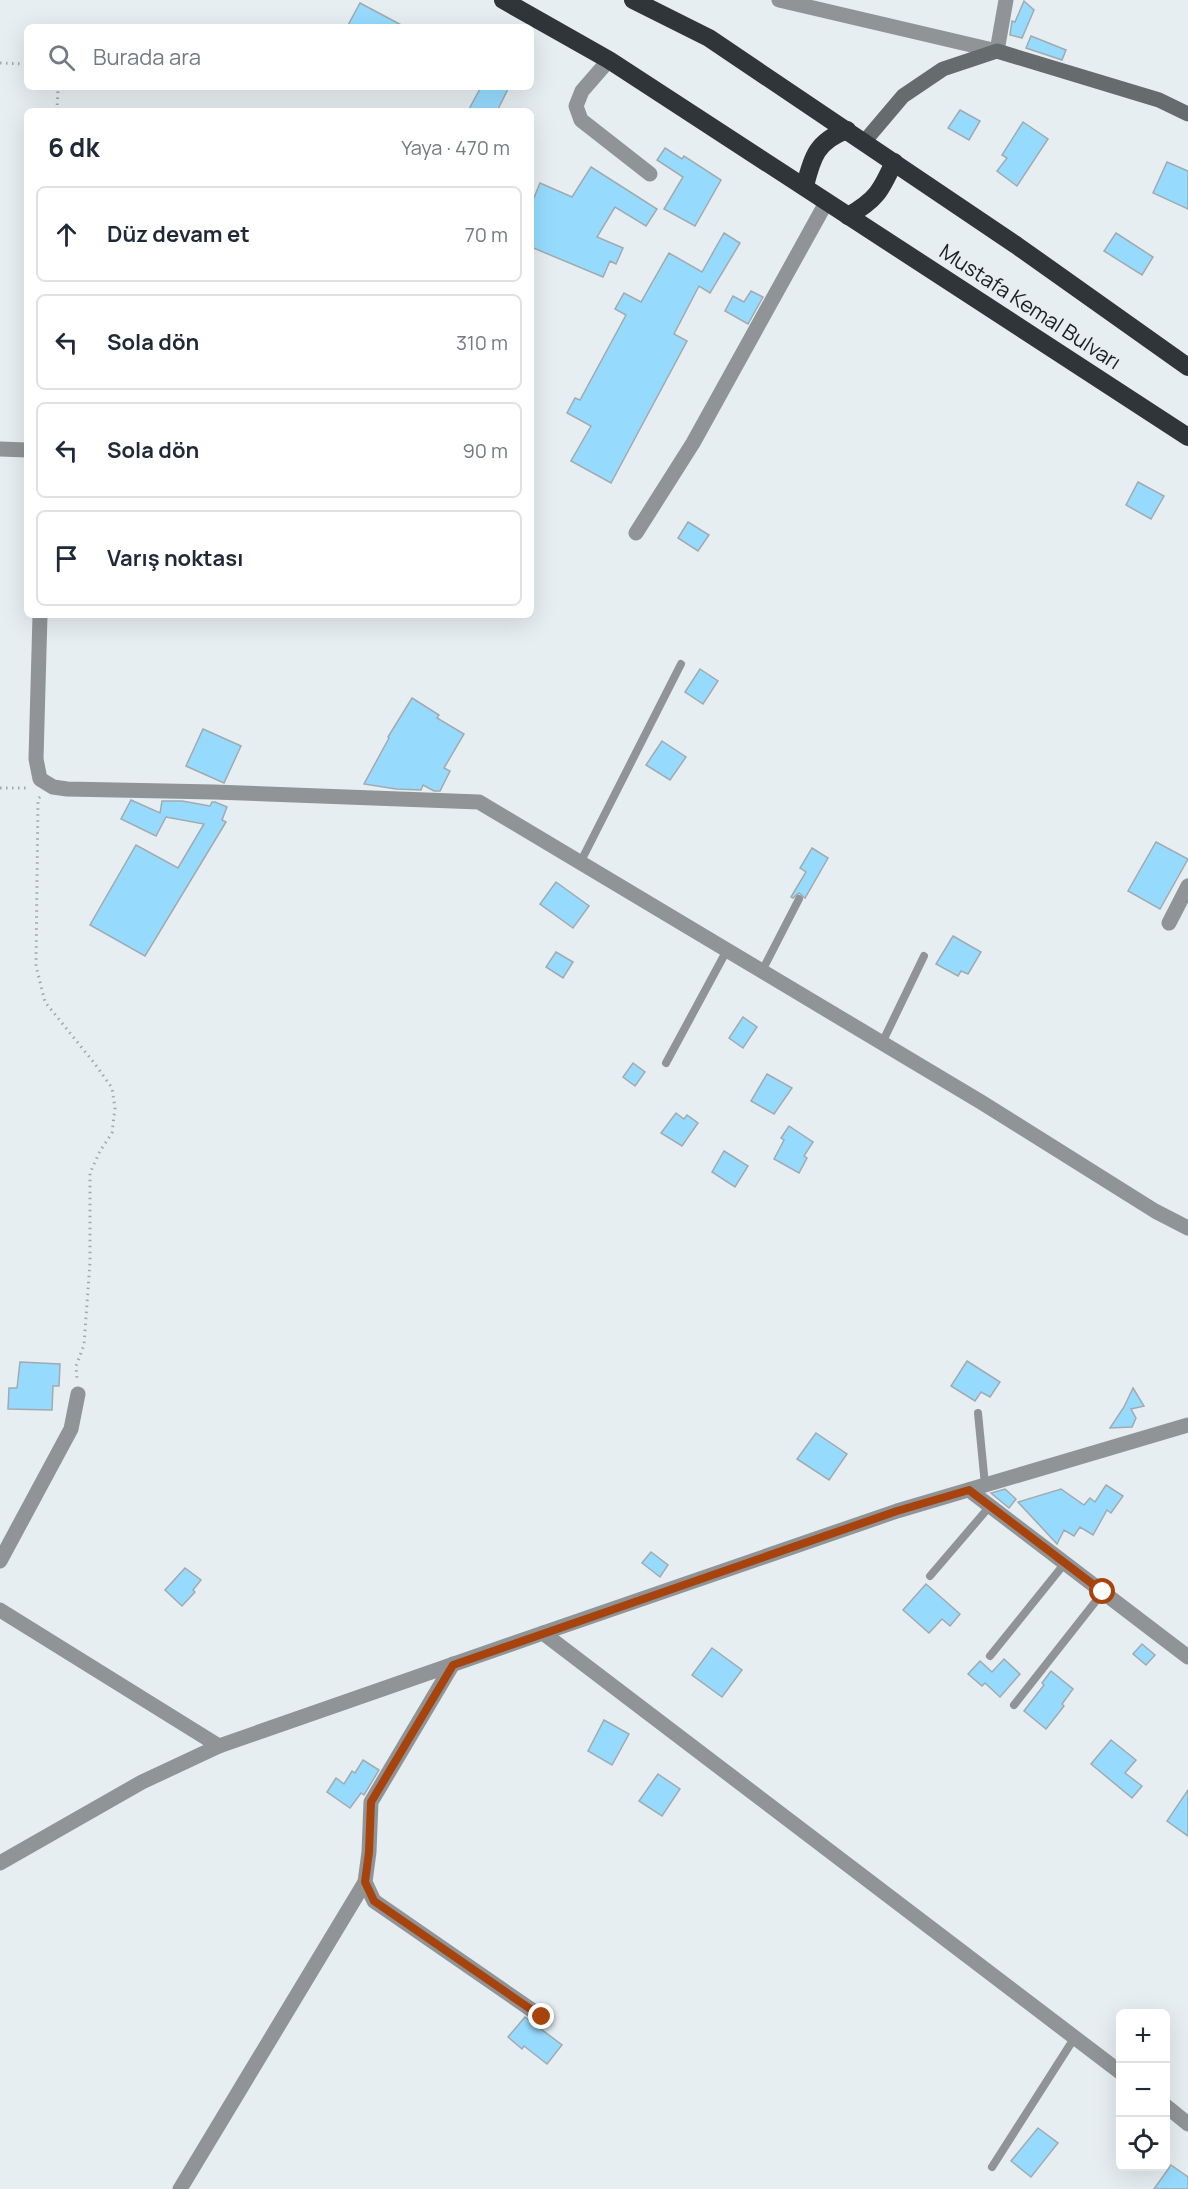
<!DOCTYPE html>
<html lang="tr">
<head>
<meta charset="utf-8">
<style>
  body { margin:0; font-family:Manrope,sans-serif; background:#f6f6f7; color:#1f2937 }
  .controls { position:absolute; right:18px; bottom:18px; display:grid; overflow:hidden; border-radius:9px; box-shadow:0 6px 24px #0002 }
  .controls button { width:54px; height:54px; display:grid; place-items:center; padding:0; border:0; border-bottom:2px solid #e0e1e3; background:#fff; color:#1f2937; font:30px sans-serif }
  .stop { position:absolute; width:18px; height:18px; margin:-14px; border:4px solid #a7430c; border-radius:50%; background:#fff }
  .stop.end { background:#a7430c; border-color:#fff; box-shadow:0 2px 6px #0008 }
  .list { margin:0; padding:0; list-style:none }
  h2 { display:flex; justify-content:space-between; align-items:center; height:78px; margin:0; padding:0 24px; font-size:26px }
  h2 small { font-size:20px; font-weight:400; color:#747a83 }
  .list li { display:grid; grid-template-columns:39px 1fr auto; gap:18px; align-items:center; box-sizing:border-box; height:96px; margin:0 12px 12px; padding:0 12px; border:2px solid #e0e1e3; border-radius:9px }
  .list b { display:block; font-size:22px; white-space:nowrap }
  .list em { font-size:20px; font-style:normal; color:#747a83 }
  .icon { flex:none; width:33px; height:33px; fill:none; stroke:currentColor; stroke-width:2; stroke-linecap:round; stroke-linejoin:round }
  .map { position:relative; flex:none; width:1188px; height:2189px; overflow:hidden }
  .search { position:absolute; background:#fff; box-shadow:0 6px 24px #0002; left:24px; top:24px; width:510px; height:66px; display:flex; align-items:center; gap:15px; box-sizing:border-box; padding:0 21px; border-radius:9px; color:#747a83; font-size:22px }
  .panel { position:absolute; background:#fff; box-shadow:0 6px 24px #0002; left:24px; top:108px; width:510px; height:510px; border-radius:9px }
  .map>svg:first-child { display:block }
  .building { fill:#96dbfe; stroke:#a2aaaf; stroke-width:1.5 }
  .lines { fill:none; stroke-linecap:round; stroke-linejoin:round }
  .path { stroke:#a2a8ac; stroke-width:3; stroke-dasharray:1.5 4.5; stroke-linecap:butt }
  .lane { stroke:#919496; stroke-width:8 }
  .street { stroke:#919496; stroke-width:15 }
  .secondary { stroke:#666b6d; stroke-width:15 }
  .highway { stroke:#2f3539; stroke-width:18 }
  .route { stroke:#a7430c; stroke-width:8 }
  .labels { text-anchor:middle; stroke-width:6; stroke-linejoin:round; paint-order:stroke }
  .street-label { font-size:21px; fill:#1c1f21; stroke:#e6eef2 }
</style>
</head>
<body>
<div class="map">
<svg width="1188" height="2189" viewBox="0 0 1188 2189">
  <rect width="100%" height="100%" fill="#e6eef2"/>
  <!-- building -->
  <g class="building">
    <path d="M1024 1 1034 10 1022 38 1010 35 1012 21 1015 22Z"/>
    <path d="M360 3 405 27H347Z"/>
    <path d="M1031 36 1066 50 1062 60 1026 48Z"/>
    <path d="M481 87H509L497 111H468Z"/>
    <path d="M960 110 980 121 969 140 948 128Z"/>
    <path d="M1023 122 1048 139 1017 186 997 171 1007 158 1002 155Z"/>
    <path d="M665 148 682 159 684 156 721 180 695 226 664 209 683 177 657 160Z"/>
    <path d="M1167 162 1188 171V209L1153 193Z"/>
    <path d="M591 167 657 209 646 226 615 207 597 237 623 248 616 264 610 261 603 277 531 247V205L540 183 572 197Z"/>
    <path d="M724 233 740 243 710 293 699 286 674 334 687 341 611 483 571 461 591 426 567 413 575 398 580 400 626 315 615 309 624 293 641 302 669 253 702 272Z"/>
    <path d="M1116 233 1153 257 1142 275 1104 251Z"/>
    <path d="M751 291 763 297 748 324 725 311 733 296 744 302Z"/>
    <path d="M1138 482 1164 496 1151 519 1126 505Z"/>
    <path d="M688 522 709 535 698 551 678 538Z"/>
    <path d="M700 669 718 681 703 704 685 692Z"/>
    <path d="M412 698 439 715 437 718 464 734 444 768 450 771 440 791H434L423 785 421 790 396 789 364 784 389 738 388 737Z"/>
    <path d="M203 729 241 746 224 783 186 766Z"/>
    <path d="M662 741 686 757 670 780 646 765Z"/>
    <path d="M131 800 160 813 162 801H182L210 806 212 802H215L227 807 222 820 226 822 145 956 90 925 136 845 178 868 204 824 166 817 156 836 121 819Z"/>
    <path d="M1156 842 1188 859 1160 909 1128 891Z"/>
    <path d="M812 848 828 858 805 898 799 893 793 898 791 897 806 872 800 868Z"/>
    <path d="M556 882 589 906 573 928 540 904Z"/>
    <path d="M953 936 981 952 968 974 961 971 958 976 936 964Z"/>
    <path d="M556 952 573 962 563 978 546 967Z"/>
    <path d="M743 1017 757 1027 743 1048 729 1038Z"/>
    <path d="M633 1063 645 1072 635 1086 623 1077Z"/>
    <path d="M767 1074 792 1088 774 1114 751 1101Z"/>
    <path d="M676 1113 684 1119 687 1115 698 1123 682 1146 661 1133Z"/>
    <path d="M789 1126 813 1142 804 1156 807 1158 799 1173 774 1159 784 1140 781 1138Z"/>
    <path d="M724 1151 748 1166 735 1187 712 1172Z"/>
    <path d="M967 1361 1000 1382 990 1397 981 1392 975 1401 951 1386Z"/>
    <path d="M20 1362 60 1364 59 1386H53L52 1410 8 1409 9 1388H17Z"/>
    <path d="M1133 1388 1144 1406 1131 1409 1136 1418 1132 1427 1110 1428 1124 1407Z"/>
    <path d="M816 1433 847 1454 829 1480 797 1459Z"/>
    <path d="M1106 1485 1123 1496 1111 1513 1107 1510 1093 1535 1080 1527 1074 1536 1064 1530 1057 1544 1018 1502 1061 1489 1084 1505 1090 1498 1095 1502Z"/>
    <path d="M1005 1489 1016 1499 1009 1508 991 1493Z"/>
    <path d="M651 1552 668 1565 660 1577 642 1563Z"/>
    <path d="M185 1568 201 1580 193 1590 195 1592 182 1606 165 1590Z"/>
    <path d="M926 1584 960 1614 950 1626 942 1619 929 1633 903 1610Z"/>
    <path d="M1142 1644 1155 1655 1146 1665 1133 1654Z"/>
    <path d="M712 1648 742 1670 722 1697 692 1675Z"/>
    <path d="M1004 1659 1020 1674 1000 1697 985 1683 982 1686 968 1674 980 1661 992 1672Z"/>
    <path d="M1051 1671 1073 1689 1062 1704 1064 1706 1046 1729 1024 1711 1044 1685 1042 1683Z"/>
    <path d="M604 1720 629 1734 612 1765 588 1751Z"/>
    <path d="M1111 1740 1136 1760 1125 1773 1142 1786 1132 1798 1091 1764Z"/>
    <path d="M363 1760 379 1770 364 1795 361 1793 350 1808 327 1792 336 1778 344 1784 352 1771 355 1773Z"/>
    <path d="M658 1774 680 1789 662 1816 639 1801Z"/>
    <path d="M1188 1790V1836L1167 1821Z"/>
    <path d="M525 2017 562 2045 547 2064 524 2046 522 2049 508 2037Z"/>
    <path d="M1038 2128 1058 2143 1031 2177 1011 2161Z"/>
    <path d="M1171 2165 1188 2177V2189H1154Z"/>
  </g>
  <g class="lines">
    <!-- path -->
    <g class="path">
      <path d="M0 63 27 64"/>
      <path d="M57 111 58 87"/>
      <path d="M0 788H27"/>
      <path d="M40 797 38 799 36 966 45 1002 95 1064 112 1088 115 1108 112 1133 100 1151 90 1173V1262L84 1345 76 1366 77 1379"/>
    </g>
    <!-- lane -->
    <g class="lane">
      <path d="M580 863 681 664"/>
      <path d="M762 971 799 899"/>
      <path d="M882 1043 924 956"/>
      <path d="M666 1063 727 950"/>
      <path d="M978 1413 985 1485"/>
      <path d="M930 1576 990 1506"/>
      <path d="M990 1656 1065 1563"/>
      <path d="M1014 1705 1103 1592"/>
      <path d="M992 2167 1075 2037"/>
    </g>
    <!-- street -->
    <g class="street">
      <path d="M779 0 997 51 1006 0"/>
      <path d="M609 60 582 91 576 106 581 120 650 174"/>
      <path d="M0 449 27 450"/>
      <path d="M636 533 693 443 827 201"/>
      <path d="M40 615 36 759 40 779 53 787 67 789 214 792 479 802 981 1102 1155 1211 1188 1228"/>
      <path d="M1169 923 1188 886"/>
      <path d="M969 1490 1188 1657"/>
      <path d="M0 1561 71 1429 78 1394"/>
      <path d="M0 1610 219 1746 142 1782 0 1863"/>
      <path d="M543 1633 897 1511 1188 1425"/>
      <path d="M453 1664 371 1802 369 1852 365 1882 374 1901 542 2017"/>
      <path d="M219 1746 543 1633 1120 2072"/>
      <path d="M1166 2106 1188 2124"/>
      <path d="M180 2189 365 1882"/>
    </g>
    <!-- secondary -->
    <path class="secondary" d="M864 142 903 96 943 69 997 51 1159 100 1188 114"/>
    <!-- highway -->
    <g class="highway">
      <path d="M503 0 609 60 1188 437"/>
      <path d="M633 0 709 38 1016 245 1188 367"/>
      <path d="M805 186C812 157 817 141 847 130"/>
      <path d="M848 216C876 200 881 191 894 162"/>
    </g>
  </g>
  <g class="lines">
    <!-- route -->
    <path class="route" d="M542 2017 374 1901 365 1882 369 1852 371 1802 453 1665 897 1511 969 1490 1103 1592"/>
  </g>
  <g class="labels">
    <!-- street labels -->
    <g class="street-label">
      <text transform="translate(1030 307) rotate(33)" y="7">Mustafa Kemal Bulvarı</text>
    </g>
  </g>
</svg>
<div class="controls">
<button>+</button>
<button>−</button>
<button><svg class="icon" aria-label="locate" viewBox="0 0 24 24"><circle cx="12" cy="12" r="6"/><path d="M12 2v4M12 18v4M2 12h4M18 12h4"/></svg></button>
</div>
<div class="stop" style="left:1103px;top:1592px"></div>
<div class="stop end" style="left:542px;top:2017px"></div>
<div class="search"><svg class="icon" aria-label="search" viewBox="0 0 24 24"><circle cx="10" cy="10" r="6"/><path d="M15 15l6 6"/></svg>Burada ara</div>
<section class="panel">
<h2>6 dk<small>Yaya · 470 m</small></h2>
<ul class="list">
<li><svg class="icon" aria-label="ahead" viewBox="0 0 24 24"><path d="M12 20V5M6 11l6-6 6 6"/></svg><div><b>Düz devam et</b></div><em>70 m</em></li>
<li><svg class="icon" aria-label="left" viewBox="0 0 24 24"><path d="M17 20v-9H6M10 6l-5 5 5 5"/></svg><div><b>Sola dön</b></div><em>310 m</em></li>
<li><svg class="icon" aria-label="left" viewBox="0 0 24 24"><path d="M17 20v-9H6M10 6l-5 5 5 5"/></svg><div><b>Sola dön</b></div><em>90 m</em></li>
<li><svg class="icon" aria-label="arrive" viewBox="0 0 24 24"><path d="M6 21V4h12l-3 4 3 4H6"/></svg><div><b>Varış noktası</b></div></li>
</ul>
</section>
</div>
</body>
</html>
